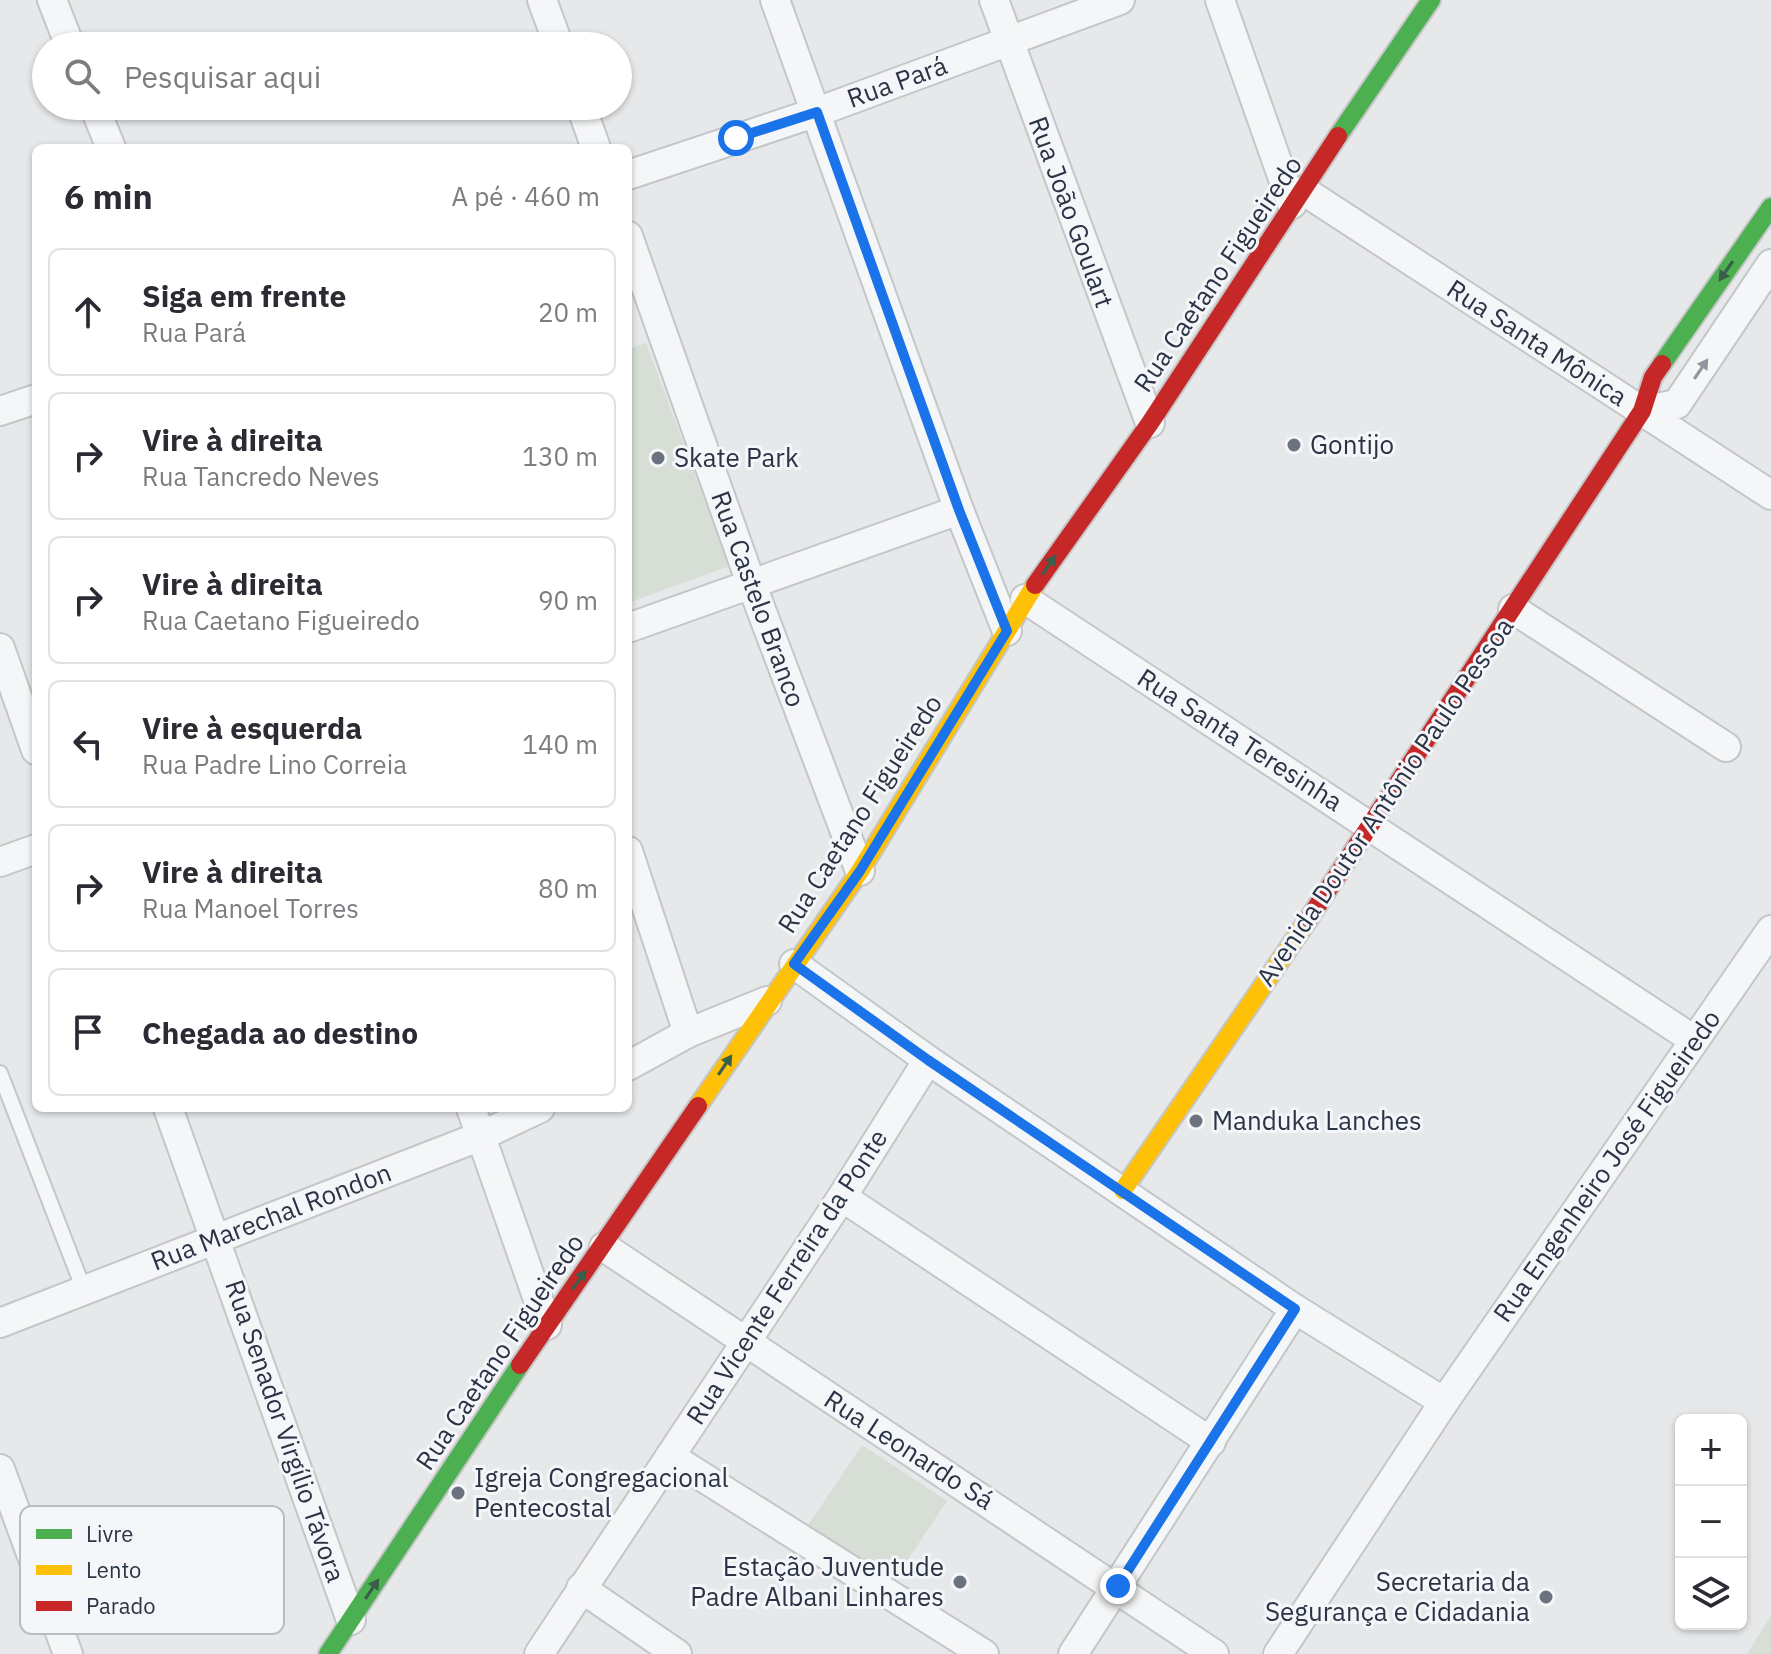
<!DOCTYPE html>
<html lang="pt">
<head>
<meta charset="utf-8">
<style>
  body { margin:0; font-family:"IBM Plex Sans",sans-serif; background:#f7f7f7; color:#2b2b33 }
  .controls { position:absolute; right:24px; bottom:24px; display:grid; overflow:hidden; border-radius:12px; box-shadow:0 2px 6px #0004 }
  .controls button { width:72px; height:72px; display:grid; place-items:center; padding:0; border:0; border-bottom:2px solid #e1e1e2; background:#fff; color:#2b2b33; font:40px sans-serif }
  .stop { position:absolute; width:24px; height:24px; margin:-18px; border:6px solid #1a73e8; border-radius:50%; background:#fff }
  .stop.end { background:#1a73e8; border-color:#fff; box-shadow:0 2px 8px #0008 }
  .list { margin:0; padding:0; list-style:none }
  h2 { display:flex; justify-content:space-between; align-items:center; height:104px; margin:0; padding:0 32px; font-size:34px }
  h2 small { font-size:26px; font-weight:400; color:#7c7c81 }
  .list li { display:grid; grid-template-columns:52px 1fr auto; gap:24px; align-items:center; box-sizing:border-box; height:128px; margin:0 16px 16px; padding:0 16px; border:2px solid #e1e1e2; border-radius:12px }
  .list b { display:block; font-size:30px; white-space:nowrap }
  .list p { margin:0; font-size:26px; white-space:nowrap; color:#7c7c81 }
  .list em { font-size:26px; font-style:normal; color:#7c7c81 }
  .icon { flex:none; width:44px; height:44px; fill:none; stroke:currentColor; stroke-width:2; stroke-linecap:round; stroke-linejoin:round }
  .map { position:relative; flex:none; width:1771px; height:1654px; overflow:hidden }
  .search { position:absolute; background:#fff; box-shadow:0 2px 6px #0004; left:32px; top:32px; width:600px; height:88px; display:flex; align-items:center; gap:20px; box-sizing:border-box; padding:0 28px; border-radius:44px; color:#7c7c81; font-size:30px }
  .panel { position:absolute; background:#fff; box-shadow:0 2px 6px #0004; left:32px; top:144px; width:600px; height:968px; border-radius:12px }
  .map>svg:first-child { display:block }
  .green { fill:#d6ded6 }
  .lines { fill:none; stroke-linecap:round; stroke-linejoin:round }
  .lane-casing { stroke:#c4c6c8; stroke-width:18 }
  .street-casing { stroke:#c4c6c8; stroke-width:32 }
  .fast-casing { stroke:#c4c6c8; stroke-width:22 }
  .slow-casing { stroke:#c4c6c8; stroke-width:22 }
  .jam-casing { stroke:#c4c6c8; stroke-width:22 }
  .lane { stroke:#f5f6f7; stroke-width:14 }
  .street { stroke:#f5f6f7; stroke-width:28 }
  .fast { stroke:#4caf50; stroke-width:18 }
  .slow { stroke:#ffc107; stroke-width:18 }
  .jam { stroke:#c62828; stroke-width:18 }
  .oneway { fill:#375f49 }
  .oneway2 { fill:#90959e }
  .route { stroke:#1a73e8; stroke-width:10 }
  .poi-dot { fill:#6c737f; stroke:#f4f6f9; stroke-width:3 }
  .labels { text-anchor:middle; stroke-width:6; stroke-linejoin:round; paint-order:stroke }
  .street-label { font-size:26px; fill:#2b3445; stroke:#f4f6f9 }
  .poi-label { font-size:26px; fill:#2b3445; stroke:#f4f6f9; text-anchor:start }
  .key { fill:#f4f6f9; stroke:#b8bcc3; stroke-width:2 }
  .key-label { font-size:22px; fill:#2b3445 }
</style>
</head>
<body>
<div class="map">
<svg width="1771" height="1654" viewBox="0 0 1771 1654">
  <rect width="100%" height="100%" fill="#e6e8ea"/>
  <!-- green -->
  <g class="green">
    <path d="M646 343 729 566 628 603V349Z"/>
    <path d="M862 1445 947 1501 890 1586 805 1530Z"/>
    <path d="M1771 1616V1654H1747Z"/>
  </g>
  <g class="lines">
    <defs>
      <path id="lane" d="M0 1073 84 1290"/>
      <g id="street">
        <path d="M52 0 70 46"/>
        <path d="M542 0 559 46"/>
        <path d="M775 0 959 510 1007 631"/>
        <path d="M994 0 1150 423"/>
        <path d="M1220 0 1292 204"/>
        <path d="M94 106 111 148"/>
        <path d="M581 106 596 148"/>
        <path d="M628 175 817 112 1120 0"/>
        <path d="M1304 191 1771 495"/>
        <path d="M628 236 751 583 860 871"/>
        <path d="M0 411 36 399"/>
        <path d="M1642 411 1677 404 1771 264"/>
        <path d="M1025 599 1694 1040"/>
        <path d="M1513 609 1726 747"/>
        <path d="M628 628 959 510"/>
        <path d="M0 648 36 750"/>
        <path d="M628 851 688 1033"/>
        <path d="M0 862 36 849"/>
        <path d="M794 964 928 1060 1295 1309 1444 1402"/>
        <path d="M628 1066 688 1033 767 1001"/>
        <path d="M168 1108 351 1620"/>
        <path d="M471 1108 547 1325"/>
        <path d="M842 1197 1211 1442"/>
        <path d="M604 1247 1214 1654"/>
        <path d="M0 1323 481 1136 540 1108"/>
        <path d="M671 1457 984 1654"/>
        <path d="M0 1469 68 1654"/>
        <path d="M581 1588 677 1654"/>
        <path d="M539 1654 842 1197 928 1060"/>
        <path d="M1073 1654 1295 1309"/>
        <path d="M1278 1654 1444 1402 1771 930"/>
      </g>
      <g id="fast">
        <path d="M1338 136 1431 0"/>
        <path d="M1662 364 1771 207"/>
        <path d="M328 1654 520 1365"/>
      </g>
      <g id="slow">
        <path d="M698 1106 860 871 1035 585"/>
        <path d="M1123 1190 1308 920"/>
      </g>
      <g id="jam">
        <path d="M1035 585 1150 423 1338 136"/>
        <path d="M1308 920 1642 411 1653 377 1662 364"/>
        <path d="M520 1365 698 1106"/>
      </g>
    </defs>
    <!-- lane casing -->
    <use href="#lane" class="lane-casing"/>
    <!-- street casing -->
    <use href="#street" class="street-casing"/>
    <!-- fast casing -->
    <use href="#fast" class="fast-casing"/>
    <!-- slow casing -->
    <use href="#slow" class="slow-casing"/>
    <!-- jam casing -->
    <use href="#jam" class="jam-casing"/>
    <!-- lane -->
    <use href="#lane" class="lane"/>
    <!-- street -->
    <use href="#street" class="street"/>
    <!-- fast -->
    <use href="#fast" class="fast"/>
    <!-- slow -->
    <use href="#slow" class="slow"/>
    <!-- jam -->
    <use href="#jam" class="jam"/>
  </g>
  <!-- one-way arrows -->
  <defs><path id="oneway-solid" d="M-6-.8H1V-3.2L6.5 0L1 3.2V.8H-6Z" transform="scale(2)"/></defs>
  <g class="oneway">
    <use href="#oneway-solid" transform="translate(1726 271) rotate(125)"/>
    <use href="#oneway-solid" transform="translate(1049 565) rotate(-55)"/>
    <use href="#oneway-solid" transform="translate(725 1065) rotate(-56)"/>
    <use href="#oneway-solid" transform="translate(579 1280) rotate(-54)"/>
    <use href="#oneway-solid" transform="translate(372 1589) rotate(-56)"/>
  </g>
  <use class="oneway2" href="#oneway-solid" transform="translate(1701 369) rotate(-56)"/>
  <g class="lines">
    <!-- route -->
    <path class="route" d="M736 138 817 112 959 510 1007 631 860 871 794 964 928 1060 1295 1309 1118 1586"/>
  </g>
  <!-- markers -->
  <g class="poi-dot">
    <circle cx="1294" cy="445" r="8"/>
    <circle cx="658" cy="458" r="8"/>
    <circle cx="1196" cy="1121" r="8"/>
    <circle cx="458" cy="1493" r="8"/>
    <circle cx="960" cy="1582" r="8"/>
    <circle cx="1546" cy="1597" r="8"/>
  </g>
  <g class="labels">
    <!-- street labels -->
    <g class="street-label">
      <text transform="translate(897 82) rotate(-20)" y="9">Rua Pará</text>
      <text transform="translate(1071 212) rotate(70)" y="9">Rua João Goulart</text>
      <text transform="translate(1218 274) rotate(-56)" y="9">Rua Caetano Figueiredo</text>
      <text transform="translate(1537 343) rotate(33)" y="9">Rua Santa Mônica</text>
      <text transform="translate(758 599) rotate(70)" y="9">Rua Castelo Branco</text>
      <text transform="translate(1240 740) rotate(33)" y="9">Rua Santa Teresinha</text>
      <text transform="translate(1385 802) rotate(-56)" y="9">Avenida Doutor Antônio Paulo Pessoa</text>
      <text transform="translate(860 814) rotate(-57)" y="9">Rua Caetano Figueiredo</text>
      <text transform="translate(1607 1166) rotate(-55)" y="9">Rua Engenheiro José Figueiredo</text>
      <text transform="translate(271 1217) rotate(-21)" y="9">Rua Marechal Rondon</text>
      <text transform="translate(787 1277) rotate(-57)" y="9">Rua Vicente Ferreira da Ponte</text>
      <text transform="translate(500 1352) rotate(-56)" y="9">Rua Caetano Figueiredo</text>
      <text transform="translate(285 1431) rotate(71)" y="9">Rua Senador Virgílio Távora</text>
      <text transform="translate(909 1450) rotate(33)" y="9">Rua Leonardo Sá</text>
    </g>
    <!-- poi labels -->
    <g class="poi-label">
      <text x="1310" y="454">Gontijo</text>
      <text x="674" y="467">Skate Park</text>
      <text x="1212" y="1130">Manduka Lanches</text>
      <text x="474" y="1487">Igreja Congregacional<tspan x="474" dy="30">Pentecostal</tspan></text>
      <text x="944" y="1576" text-anchor="end">Estação Juventude<tspan x="944" dy="30">Padre Albani Linhares</tspan></text>
      <text x="1530" y="1591" text-anchor="end">Secretaria da<tspan x="1530" dy="30">Segurança e Cidadania</tspan></text>
    </g>
  </g>
  <!-- legend -->
  <rect x="20" y="1506" width="264" height="128" rx="12" class="key"/>
  <rect x="36" y="1529" width="36" height="10" fill="#4caf50"/>
  <rect x="36" y="1565" width="36" height="10" fill="#ffc107"/>
  <rect x="36" y="1601" width="36" height="10" fill="#c62828"/>
  <g class="key-label">
    <text x="86" y="1542">Livre</text>
    <text x="86" y="1578">Lento</text>
    <text x="86" y="1614">Parado</text>
  </g>
</svg>
<div class="controls">
<button>+</button>
<button>−</button>
<button><svg class="icon" aria-label="layers" viewBox="0 0 24 24"><path d="M12 4l9 5-9 5-9-5zM3 14l9 5 9-5"/></svg></button>
</div>
<div class="stop" style="left:736px;top:138px"></div>
<div class="stop end" style="left:1118px;top:1586px"></div>
<div class="search"><svg class="icon" aria-label="search" viewBox="0 0 24 24"><circle cx="10" cy="10" r="6"/><path d="M15 15l6 6"/></svg>Pesquisar aqui</div>
<section class="panel">
<h2>6 min<small>A pé · 460 m</small></h2>
<ul class="list">
<li><svg class="icon" aria-label="ahead" viewBox="0 0 24 24"><path d="M12 20V5M6 11l6-6 6 6"/></svg><div><b>Siga em frente</b><p>Rua Pará</p></div><em>20 m</em></li>
<li><svg class="icon" aria-label="right" viewBox="0 0 24 24"><path d="M7 20v-9h11M14 6l5 5-5 5"/></svg><div><b>Vire à direita</b><p>Rua Tancredo Neves</p></div><em>130 m</em></li>
<li><svg class="icon" aria-label="right" viewBox="0 0 24 24"><path d="M7 20v-9h11M14 6l5 5-5 5"/></svg><div><b>Vire à direita</b><p>Rua Caetano Figueiredo</p></div><em>90 m</em></li>
<li><svg class="icon" aria-label="left" viewBox="0 0 24 24"><path d="M17 20v-9H6M10 6l-5 5 5 5"/></svg><div><b>Vire à esquerda</b><p>Rua Padre Lino Correia</p></div><em>140 m</em></li>
<li><svg class="icon" aria-label="right" viewBox="0 0 24 24"><path d="M7 20v-9h11M14 6l5 5-5 5"/></svg><div><b>Vire à direita</b><p>Rua Manoel Torres</p></div><em>80 m</em></li>
<li><svg class="icon" aria-label="arrive" viewBox="0 0 24 24"><path d="M6 21V4h12l-3 4 3 4H6"/></svg><div><b>Chegada ao destino</b></div></li>
</ul>
</section>
</div>
</body>
</html>
